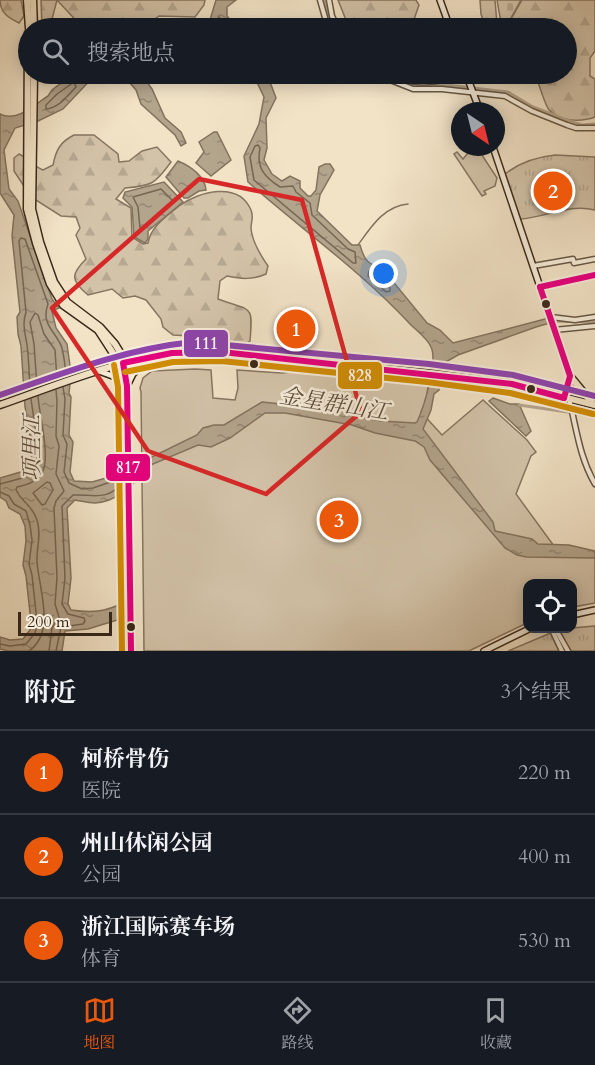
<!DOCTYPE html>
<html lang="zh">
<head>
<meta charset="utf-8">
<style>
  body { margin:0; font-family:Cardo,"Noto Serif SC",serif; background:#20242c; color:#f1f3f6 }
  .controls { position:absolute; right:18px; bottom:18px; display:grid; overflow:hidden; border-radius:12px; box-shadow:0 3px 15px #0003 }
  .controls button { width:54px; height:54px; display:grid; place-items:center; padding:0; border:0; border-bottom:2px solid #363941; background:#171b24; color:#f1f3f6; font:30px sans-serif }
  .compass { position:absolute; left:451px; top:102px; width:54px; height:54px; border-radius:50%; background:#171b24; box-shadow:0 3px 15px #0003; rotate:145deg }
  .scale { position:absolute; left:18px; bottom:15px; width:94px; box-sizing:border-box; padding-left:6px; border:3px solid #3a2919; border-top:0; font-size:16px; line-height:21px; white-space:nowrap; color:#3a2919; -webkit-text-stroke:4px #f7eddb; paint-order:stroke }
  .you { position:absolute; left:384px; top:274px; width:21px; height:21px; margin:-15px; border:4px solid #fff; border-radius:50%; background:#1a73e8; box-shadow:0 0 0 9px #1a73e833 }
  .badge { display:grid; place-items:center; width:39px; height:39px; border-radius:50%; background:#ea580c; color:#fff; font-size:20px; font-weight:700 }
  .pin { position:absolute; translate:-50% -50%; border:3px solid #fff; box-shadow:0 2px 6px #0006 }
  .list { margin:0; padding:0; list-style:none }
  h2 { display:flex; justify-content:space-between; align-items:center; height:78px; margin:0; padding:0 24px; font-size:26px }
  h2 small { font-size:20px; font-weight:400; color:#9ea1a6 }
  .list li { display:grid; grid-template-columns:39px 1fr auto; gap:18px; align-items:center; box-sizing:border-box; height:84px; padding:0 24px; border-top:2px solid #363941 }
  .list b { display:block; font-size:22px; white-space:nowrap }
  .list p { margin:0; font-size:20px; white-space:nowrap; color:#9ea1a6 }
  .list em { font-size:20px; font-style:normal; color:#9ea1a6 }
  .icon { flex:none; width:33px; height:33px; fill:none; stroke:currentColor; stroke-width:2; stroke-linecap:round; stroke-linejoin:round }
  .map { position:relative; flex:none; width:595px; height:651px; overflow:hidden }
  .search { position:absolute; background:#171b24; box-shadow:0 3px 15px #0003; left:18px; right:18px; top:18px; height:66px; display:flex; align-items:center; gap:15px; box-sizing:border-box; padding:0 21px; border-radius:33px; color:#9ea1a6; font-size:22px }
  .sheet { height:330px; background:#171b24 }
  nav { display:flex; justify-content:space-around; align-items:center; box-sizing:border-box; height:84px; border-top:2px solid #363941; background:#171b24; font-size:16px; color:#9ea1a6 }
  nav a { display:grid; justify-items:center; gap:3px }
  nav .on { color:#ea580c }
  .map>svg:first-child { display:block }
  .grass { fill:url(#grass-tufts); stroke:#867661; stroke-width:1.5 }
  .forest { fill:url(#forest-firs); stroke:#867661; stroke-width:1.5 }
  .cemetery { fill:url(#cemetery-stones); stroke:#867661; stroke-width:1.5 }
  .garden { fill:#d3c3a9; stroke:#867661; stroke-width:1.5 }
  .water { fill:url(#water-ripples); stroke:#83735e; stroke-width:1.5 }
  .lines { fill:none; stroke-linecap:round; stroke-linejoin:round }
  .shore { stroke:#766652; stroke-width:1.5 }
  .stream { stroke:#83735e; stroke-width:1.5 }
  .canal { stroke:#b3a48c; stroke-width:3 }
  .street-casing { stroke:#685844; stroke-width:7 }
  .secondary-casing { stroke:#3a2919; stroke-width:8 }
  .primary-casing { stroke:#3a2919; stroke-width:9 }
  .street { stroke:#f7eddb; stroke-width:4 }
  .secondary { stroke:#f7eddb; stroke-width:5 }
  .primary { stroke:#f2e3c7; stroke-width:6 }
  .bus-1-casing { stroke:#f7eddb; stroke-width:10 }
  .bus-2-casing { stroke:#f7eddb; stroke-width:10 }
  .bus-3-casing { stroke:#f7eddb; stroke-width:10 }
  .bus-1 { stroke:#e5007d; stroke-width:6 }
  .bus-2 { stroke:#d18d05; stroke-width:6 }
  .bus-3 { stroke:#8e44ad; stroke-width:6 }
  .marked { fill:none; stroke:#d62828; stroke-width:4.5; stroke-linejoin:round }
  .bus-dot { fill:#3a2919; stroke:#f7eddb; stroke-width:2 }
  .labels { text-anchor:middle; stroke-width:5; stroke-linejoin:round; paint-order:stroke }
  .water-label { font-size:22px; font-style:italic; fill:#5e4e3c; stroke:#f7eddb }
  .line-badge { stroke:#f7eddb; stroke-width:2 }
  .badge-label { font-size:16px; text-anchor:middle; font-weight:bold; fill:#fff }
</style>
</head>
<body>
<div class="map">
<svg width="595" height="651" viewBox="0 0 595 651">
  <defs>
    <pattern id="grass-tufts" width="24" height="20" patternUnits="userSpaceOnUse" patternTransform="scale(1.5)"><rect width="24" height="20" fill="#d3c3a9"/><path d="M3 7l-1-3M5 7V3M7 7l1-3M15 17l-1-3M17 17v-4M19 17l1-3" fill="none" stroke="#b6a891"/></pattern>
    <pattern id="forest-firs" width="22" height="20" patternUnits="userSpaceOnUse" patternTransform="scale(1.5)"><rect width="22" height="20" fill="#d3c3a9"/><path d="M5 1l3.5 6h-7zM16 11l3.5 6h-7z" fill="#b6a891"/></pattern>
    <pattern id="cemetery-stones" width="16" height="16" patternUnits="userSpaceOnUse" patternTransform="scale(1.5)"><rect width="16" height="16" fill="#d3c3a9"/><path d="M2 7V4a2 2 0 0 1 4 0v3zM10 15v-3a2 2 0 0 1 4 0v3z" fill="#b6a891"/></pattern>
    <pattern id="water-ripples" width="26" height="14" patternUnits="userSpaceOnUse" patternTransform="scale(1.5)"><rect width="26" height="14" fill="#b3a48c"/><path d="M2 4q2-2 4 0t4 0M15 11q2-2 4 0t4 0" fill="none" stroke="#938672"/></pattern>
  </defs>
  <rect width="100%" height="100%" fill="#f2e3c7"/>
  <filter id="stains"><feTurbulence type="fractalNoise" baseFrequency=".00333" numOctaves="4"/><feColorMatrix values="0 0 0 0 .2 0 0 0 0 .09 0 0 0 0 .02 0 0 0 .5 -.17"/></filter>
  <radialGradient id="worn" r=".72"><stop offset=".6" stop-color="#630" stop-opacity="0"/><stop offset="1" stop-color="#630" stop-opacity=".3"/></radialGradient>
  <!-- grass -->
  <g class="grass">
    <path d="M555 155 595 157V210C569 203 545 218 520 219L505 174C520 162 536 157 555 155Z"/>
    <path d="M595 626V651H508L560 629Z"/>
  </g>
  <!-- forest -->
  <g class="forest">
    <path d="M0 0H21L24 16 19 23C9 18 0 13 0 0Z"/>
    <path d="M41 0H205L204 5 195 17 159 16 143 28H83L57 0 52 19 42 27Z"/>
    <path d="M338 0H416L419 5 411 28H357L346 20Z"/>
    <path d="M480 0H495L497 24 507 26 522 0H595V51L590 58V76L595 79V117C582 122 559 122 549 110 544 103 539 83 535 74H566V28H486L481 14Z"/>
    <path d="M74 135H94L118 154 119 162 129 161 142 151 157 147 171 162C155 184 152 186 125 188L116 199 131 208 132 237 143 244 148 243C151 226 166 217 179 206 199 191 239 181 251 210 254 217 251 222 251 228 252 242 261 256 268 266L266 274C253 280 241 279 227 276L220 281 218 299C252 312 253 303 250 341L244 345 224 342 209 337 173 335 163 327 161 319 146 300 135 296 123 298 112 289 88 295C70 280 71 274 86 259L76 235 80 228 76 217 61 216 31 197 14 171V158L19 154C28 158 33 166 43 170L53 165C56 150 60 142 74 135Z"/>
  </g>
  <!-- cemetery -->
  <path class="cemetery" d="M497 0H521L507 25 501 23Z"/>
  <!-- garden -->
  <g class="garden">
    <path d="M475 151 482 155 497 178 495 186 484 191 486 194 482 196 454 154 457 152 463 159 468 153Z"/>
    <path d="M195 369 211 370 213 398 235 400 238 388 237 370 282 373 298 371 428 384 427 399 421 412 442 435 483 400 527 440 536 452 531 456 516 494 554 546 595 554V603L573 607 572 584H528L527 623 469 651H144L141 392 140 388 143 378 152 371Z"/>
  </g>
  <!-- water -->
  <g class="water">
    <path d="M216 0H236L227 7V16L237 28H155C174 17 190 25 210 20Z"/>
    <path d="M73 74H96L63 109 38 121 15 128 4 150 9 189 18 201 52 299 59 308 52 311 56 328 67 344 71 373 69 393 71 397 69 435 73 442 70 472 74 481 92 482 113 476 197 435 203 428 214 425H224L262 402 350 411 353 416 381 421 415 423 417 422C424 407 438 361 431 347 428 339 416 330 410 324 361 271 301 229 248 182L244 156 259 124 264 97 253 74H267L276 98 266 118 267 148 264 160 272 174 282 181 290 176 300 181V188L308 196H311L316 190 319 167 325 164H330L334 170 320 195 317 211 352 245H360C365 264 370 264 388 271L390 278 427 323 440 330 453 343 549 318 550 323 536 327 458 355 442 364 439 390 434 394 431 410 423 429 493 522 495 531 532 539 538 544 569 545 595 551V558L526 557 517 555 505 548 430 460 424 447 415 441 375 433 352 425 285 413H265L230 438 211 447 198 445 141 469C137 487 113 502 95 503 88 503 81 501 75 500L67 508 71 578 68 604 71 610C91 613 105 612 123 603L124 618 88 629 65 631 62 651H8L0 649V637L10 640 23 639 30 630 31 622 26 576 23 565 26 541 25 526 20 514 9 508 6 501 0 497V478L24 471 31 466 32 448 25 407 21 346 18 334 17 317 20 312 12 236 14 215 0 193V114C17 123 35 104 48 96L52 90Z"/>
    <path d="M122 74H141L152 89 165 118 181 132 186 143 181 146 175 135 141 104 136 90Z"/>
    <path d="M214 132H217L231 160 211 176 196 163 204 152 199 142Z"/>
    <path d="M178 161C190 166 205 176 206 190L199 191 188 198H184L166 177Z"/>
    <path d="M164 182 183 202 148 231V239L145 243 134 237 132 207 123 198 125 192Z"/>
    <path d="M493 398 510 404H519L531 431 526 436 489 401Z"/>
  </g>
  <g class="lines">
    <!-- shore -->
    <g class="shore">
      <path d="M169 28H202L213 24 219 17 229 28"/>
      <path d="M74 82 76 87C67 96 59 108 46 109V105L57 94Z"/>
      <path d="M258 145 260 148C256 167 264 177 280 187L293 186 296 192 310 203 312 215 348 249 355 252 356 263H353L254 180 250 157 255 146Z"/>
      <path d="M161 189 172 200 173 203 143 228H140L138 207 133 197Z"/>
      <path d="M369 271 382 276 390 288V291L386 292 368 276Z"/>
      <path d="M37 387 34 344 30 322 35 313 38 315 44 334 55 350 57 380"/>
      <path d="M30 389C29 375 29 359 27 345 25 332 22 324 26 312L19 241 21 238 25 239 48 304C40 325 57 332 62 348 64 357 66 368 65 377"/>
      <path d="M47 482 50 483 53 490 45 504 42 505 33 493Z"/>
      <path d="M0 484 26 477 36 468 38 447 31 399"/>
      <path d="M0 492 9 496 14 504 26 511 30 525 32 540 29 564 32 575 37 622 35 633 26 644 10 646 0 644"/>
      <path d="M29 651C56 632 39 589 37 562 36 547 42 536 37 520 31 503 23 504 16 490L17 487C26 485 37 482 42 473 51 458 39 414 38 396"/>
      <path d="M49 651 52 628 59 617 55 604 57 578 54 508 56 501 64 491 56 474 59 446 56 436 57 401 56 390"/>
      <path d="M56 651 61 627 83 624 85 621 84 618 68 614 62 604 65 578 62 506 73 495C93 494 107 502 123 482L119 479 93 488 82 489 69 483 64 472 67 444 63 435 65 399 63 387"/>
    </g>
    <!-- stream -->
    <path class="stream" d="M358 245C371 227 384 206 408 204"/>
    <!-- canal -->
    <g class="canal">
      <path d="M325 0 328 16 333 28"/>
      <path d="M383 74 407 84 447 85 508 92 533 107 572 122 582 125 595 124"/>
      <path d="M552 321 595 322"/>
      <path d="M519 405 595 416"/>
    </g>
    <defs>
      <g id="street">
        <path d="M320 0 328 28"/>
        <path d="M329 0 332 16 338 28"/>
        <path d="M375 74 413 89H442L505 96 532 111 567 125 576 128H595"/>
        <path d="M394 74C411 89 446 80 466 75"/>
        <path d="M533 266 573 259 574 263 595 259"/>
        <path d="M540 287 558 282 595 275"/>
        <path d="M551 317 575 320 595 317"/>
        <path d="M554 330 595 326"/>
        <path d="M569 399C577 430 579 456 595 484"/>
        <path d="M551 628 562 651"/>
        <path d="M555 628 568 651"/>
      </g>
      <g id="secondary">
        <path d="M440 0 450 28"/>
        <path d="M466 74 480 111"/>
        <path d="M493 147 570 376 564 398"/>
        <path d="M123 363 127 386 131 651"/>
        <path d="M99 371 118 378 127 386"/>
        <path d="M128 384 133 374 147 358"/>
        <path d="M572 615 595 610"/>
        <path d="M484 651 531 628"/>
      </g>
      <g id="primary">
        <path d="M27 0 29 28"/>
        <path d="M33 0 34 28"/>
        <path d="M28 33 27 209 36 243 50 284 63 305 98 330 120 364"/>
        <path d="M34 74 32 209 40 242 54 282 67 302 100 327 115 344 126 362"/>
        <path d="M570 376 593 404"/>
        <path d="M0 405C63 383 126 356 193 351L428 373 512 384 595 405"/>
      </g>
    </defs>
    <!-- street casing -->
    <use href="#street" class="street-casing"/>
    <!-- secondary casing -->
    <use href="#secondary" class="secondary-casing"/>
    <!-- primary casing -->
    <use href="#primary" class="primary-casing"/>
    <!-- street -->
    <use href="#street" class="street"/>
    <!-- secondary -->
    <use href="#secondary" class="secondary"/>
    <!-- primary -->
    <use href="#primary" class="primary"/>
    <defs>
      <g id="bus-1">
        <path d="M540 287 570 376 564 398"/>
        <path d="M540 287 595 275"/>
        <path d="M131 651 127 386 123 363 172 353 222 352 512 384 564 398"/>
      </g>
      <g id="bus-2">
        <path d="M114 365 118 387 122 651"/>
        <path d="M125 372 173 362 221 361 427 382 510 393 593 414"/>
      </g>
      <path id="bus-3" d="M0 395C63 373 125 349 193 342L429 364 513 375 595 396"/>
    </defs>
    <!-- bus-1 casing -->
    <use href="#bus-1" class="bus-1-casing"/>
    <!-- bus-2 casing -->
    <use href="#bus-2" class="bus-2-casing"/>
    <!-- bus-3 casing -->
    <use href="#bus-3" class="bus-3-casing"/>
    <!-- bus-1 -->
    <use href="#bus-1" class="bus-1"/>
    <!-- bus-2 -->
    <use href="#bus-2" class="bus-2"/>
    <!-- bus-3 -->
    <use href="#bus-3" class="bus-3"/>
  </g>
  <!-- marked area -->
  <path class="marked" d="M199 179 302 200 361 412 266 494 148 451 52 308Z"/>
  <!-- markers -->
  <g class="bus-dot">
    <circle cx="546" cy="304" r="5"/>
    <circle cx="254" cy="364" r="5"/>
    <circle cx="531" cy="389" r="5"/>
    <circle cx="131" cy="627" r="5"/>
  </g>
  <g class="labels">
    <!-- water labels -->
    <g class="water-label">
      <text transform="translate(334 403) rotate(9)" y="8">金星群山江</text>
      <text transform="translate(31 448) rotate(-90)" y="8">项里江</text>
    </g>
  </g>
  <g class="line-badge">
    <rect x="183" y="329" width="46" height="29" rx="6" fill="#8e44ad"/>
    <rect x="337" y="361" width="46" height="29" rx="6" fill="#d18d05"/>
    <rect x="105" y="453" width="46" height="29" rx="6" fill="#e5007d"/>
  </g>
  <g class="badge-label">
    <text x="206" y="349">111</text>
    <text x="360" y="381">828</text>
    <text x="128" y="473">817</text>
  </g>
  <rect width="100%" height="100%" filter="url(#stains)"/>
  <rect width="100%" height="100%" fill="url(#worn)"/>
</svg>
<div class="controls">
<button><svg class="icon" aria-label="locate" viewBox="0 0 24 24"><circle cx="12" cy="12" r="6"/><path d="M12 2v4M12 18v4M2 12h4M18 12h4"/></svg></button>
</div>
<svg class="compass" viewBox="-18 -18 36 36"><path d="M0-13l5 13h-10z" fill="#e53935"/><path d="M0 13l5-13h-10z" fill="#9ea1a6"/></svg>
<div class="scale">200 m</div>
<div class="you"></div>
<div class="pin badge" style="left:296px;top:329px">1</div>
<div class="pin badge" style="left:553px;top:191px">2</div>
<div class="pin badge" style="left:339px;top:520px">3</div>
<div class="search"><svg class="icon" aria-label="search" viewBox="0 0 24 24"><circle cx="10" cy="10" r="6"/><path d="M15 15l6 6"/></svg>搜索地点</div>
</div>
<section class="sheet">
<h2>附近<small>3个结果</small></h2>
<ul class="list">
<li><span class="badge">1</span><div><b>柯桥骨伤</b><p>医院</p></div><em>220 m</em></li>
<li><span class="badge">2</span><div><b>州山休闲公园</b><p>公园</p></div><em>400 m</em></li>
<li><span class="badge">3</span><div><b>浙江国际赛车场</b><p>体育</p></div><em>530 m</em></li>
</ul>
</section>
<nav>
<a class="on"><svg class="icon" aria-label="map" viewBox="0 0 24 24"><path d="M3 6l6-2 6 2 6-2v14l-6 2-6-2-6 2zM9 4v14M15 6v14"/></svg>地图</a>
<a><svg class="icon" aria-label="directions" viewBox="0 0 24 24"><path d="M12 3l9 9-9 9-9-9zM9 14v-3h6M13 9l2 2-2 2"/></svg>路线</a>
<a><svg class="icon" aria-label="saved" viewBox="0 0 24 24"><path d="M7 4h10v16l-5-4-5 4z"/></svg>收藏</a>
</nav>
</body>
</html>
